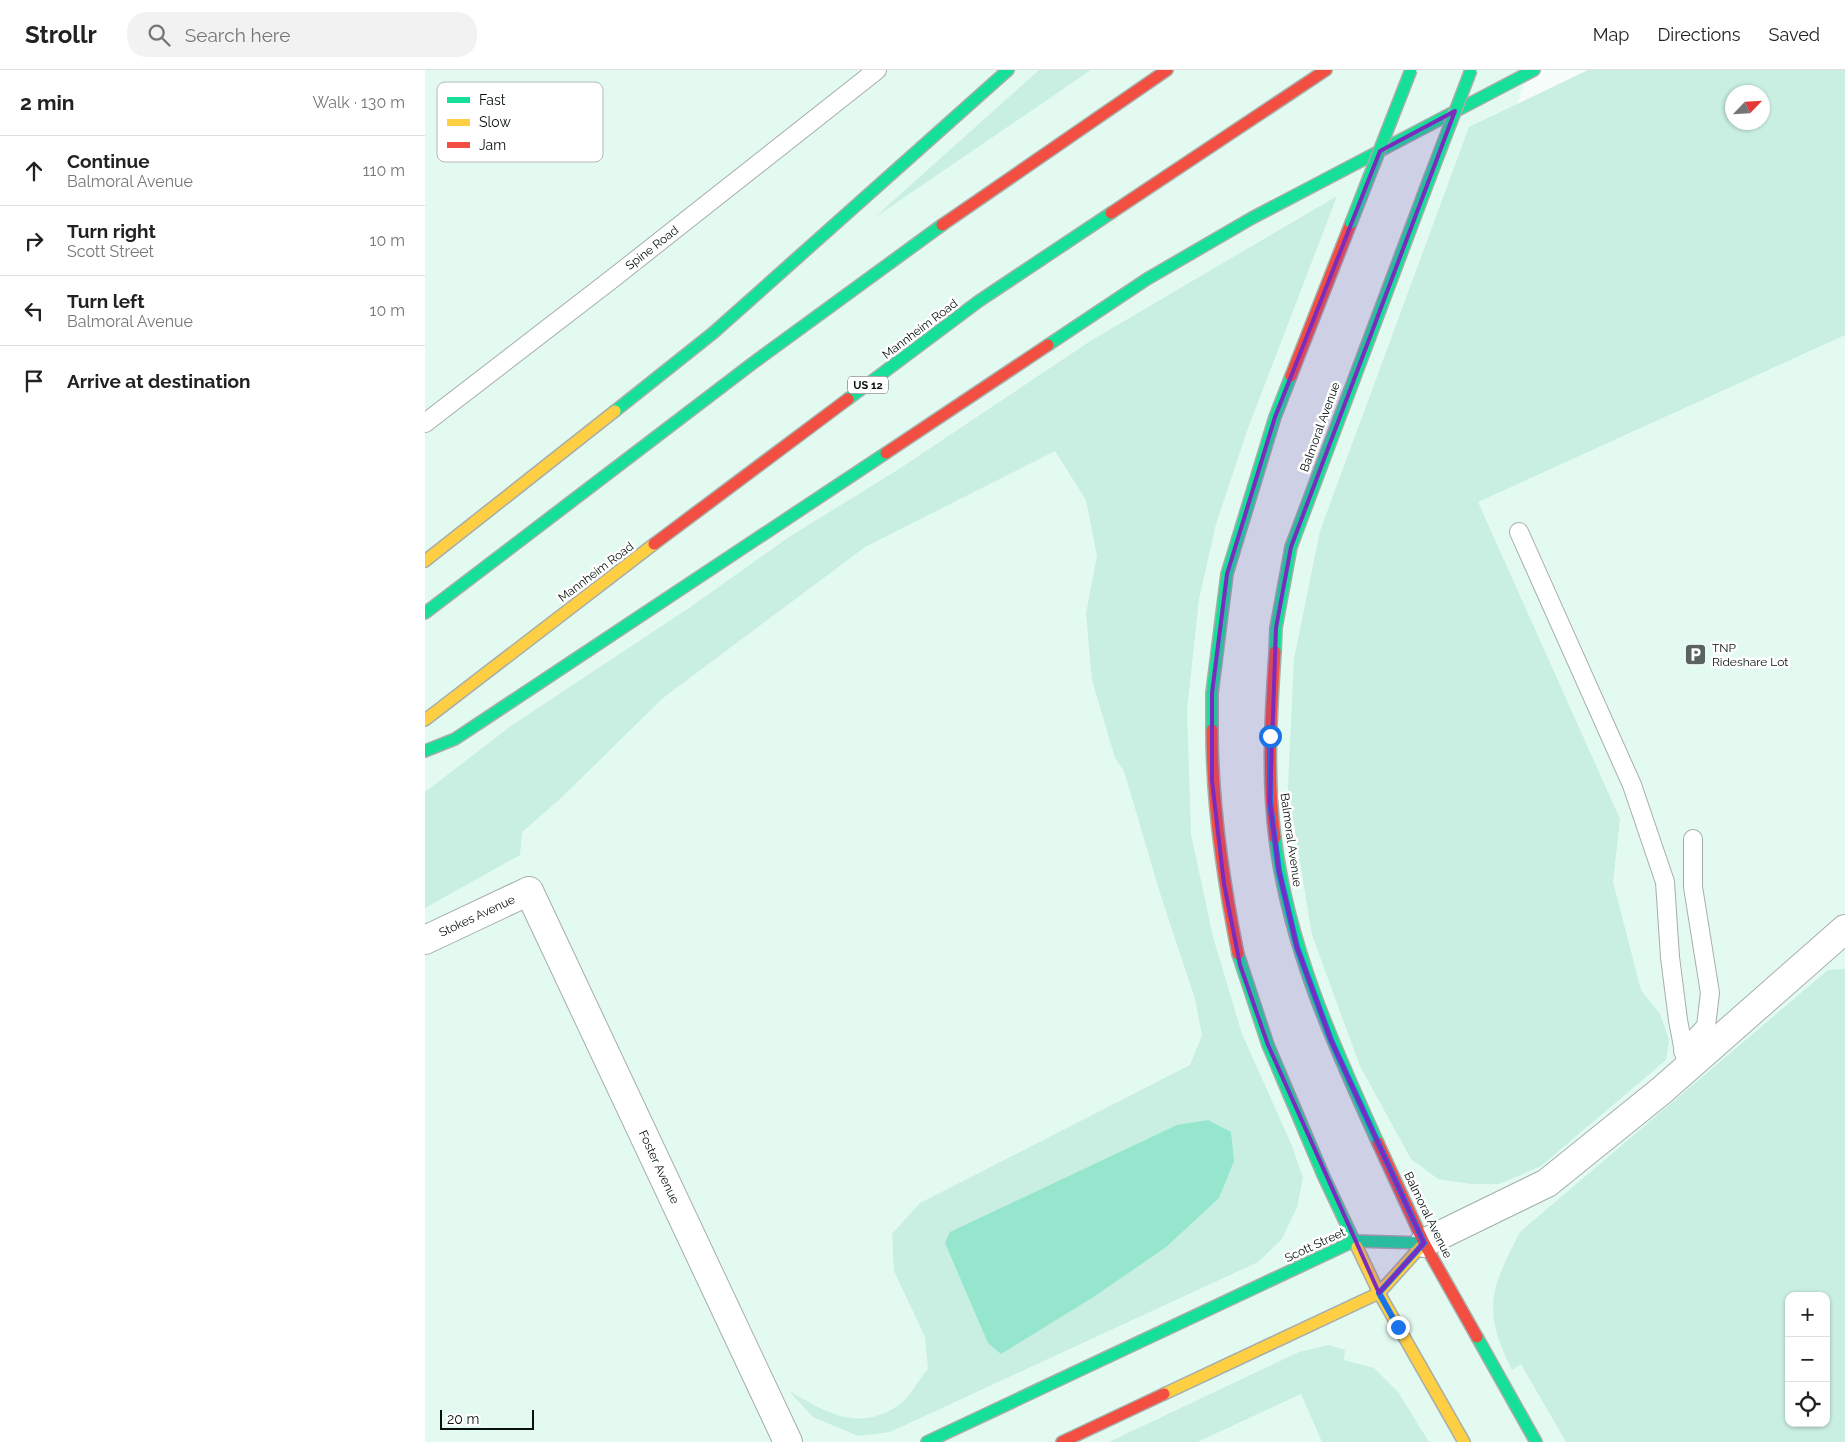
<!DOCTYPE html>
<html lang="en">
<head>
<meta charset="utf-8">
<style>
  body { margin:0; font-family:Raleway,sans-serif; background:#f2f2f2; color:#222 }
  .controls { position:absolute; right:15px; bottom:15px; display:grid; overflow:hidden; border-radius:10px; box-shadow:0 1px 4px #0004 }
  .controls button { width:45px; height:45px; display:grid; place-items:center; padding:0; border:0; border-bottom:1px solid #e0e0e0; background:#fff; color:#222; font:25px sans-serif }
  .compass { position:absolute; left:1300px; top:15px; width:45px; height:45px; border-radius:50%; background:#fff; box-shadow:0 1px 4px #0004; rotate:65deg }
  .scale { position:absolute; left:15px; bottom:12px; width:94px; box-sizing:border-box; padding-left:5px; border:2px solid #07110e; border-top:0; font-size:14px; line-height:18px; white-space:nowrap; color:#07110e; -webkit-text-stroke:4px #fff; paint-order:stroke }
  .stop { position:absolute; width:15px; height:15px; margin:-11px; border:4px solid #1a73e8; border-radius:50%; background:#fff }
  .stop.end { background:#1a73e8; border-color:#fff; box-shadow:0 1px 5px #0008 }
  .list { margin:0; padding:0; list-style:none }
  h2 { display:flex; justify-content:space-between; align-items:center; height:65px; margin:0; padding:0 20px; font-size:21px }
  h2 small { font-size:16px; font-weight:400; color:#767676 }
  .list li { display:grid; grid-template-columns:32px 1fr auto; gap:15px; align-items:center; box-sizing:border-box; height:70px; padding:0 20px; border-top:1px solid #e0e0e0 }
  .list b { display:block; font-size:19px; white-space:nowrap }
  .list p { margin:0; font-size:16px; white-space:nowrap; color:#767676 }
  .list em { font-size:16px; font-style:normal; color:#767676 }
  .icon { flex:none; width:28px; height:28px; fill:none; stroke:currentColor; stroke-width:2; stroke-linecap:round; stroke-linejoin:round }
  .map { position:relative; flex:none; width:1420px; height:1372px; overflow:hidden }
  header { display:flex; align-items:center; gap:30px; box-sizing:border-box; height:70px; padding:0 25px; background:#fff; border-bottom:1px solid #e0e0e0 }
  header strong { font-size:24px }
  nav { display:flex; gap:28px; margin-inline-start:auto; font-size:18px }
  .search { width:350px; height:45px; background:#f2f2f2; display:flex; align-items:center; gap:12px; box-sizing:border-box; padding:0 18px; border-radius:20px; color:#767676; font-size:19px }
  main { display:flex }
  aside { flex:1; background:#fff }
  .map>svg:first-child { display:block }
  .built { fill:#e3faf1; fill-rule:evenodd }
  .green { fill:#c8efe1; fill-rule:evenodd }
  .water { fill:#95e6cd }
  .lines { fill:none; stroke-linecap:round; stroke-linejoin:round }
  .lane-casing { stroke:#a6aeaa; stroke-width:20 }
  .street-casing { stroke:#a6aeaa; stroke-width:30 }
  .fast-casing { stroke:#a6aeaa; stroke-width:14 }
  .slow-casing { stroke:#a6aeaa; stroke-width:14 }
  .jam-casing { stroke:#a6aeaa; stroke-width:14 }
  .lane { stroke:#fefffe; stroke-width:18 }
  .street { stroke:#fefffe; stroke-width:28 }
  .fast { stroke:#16e098; stroke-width:11 }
  .slow { stroke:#ffcf43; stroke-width:11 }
  .jam { stroke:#f24e42; stroke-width:11 }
  .fast-bridge-casing { stroke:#a6aeaa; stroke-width:14; stroke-linecap:butt }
  .fast-bridge { stroke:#16e098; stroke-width:11 }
  .route { stroke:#1a73e8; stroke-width:6 }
  .marked { fill:#7b2cbf; fill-opacity:0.2; stroke:#7b2cbf; stroke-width:4; stroke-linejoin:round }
  .labels { text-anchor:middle; stroke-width:5; stroke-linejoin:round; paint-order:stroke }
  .shield { fill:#fff; stroke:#515856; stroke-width:1 }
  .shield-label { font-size:11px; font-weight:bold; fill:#07110e }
  .street-label { font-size:12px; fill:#07110e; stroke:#fff }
  .poi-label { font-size:12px; fill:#07110e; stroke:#fff; text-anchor:start }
  .key { fill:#fff; stroke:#b5b8b7; stroke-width:1 }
  .key-label { font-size:14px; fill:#07110e }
</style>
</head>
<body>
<header>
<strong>Strollr</strong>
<div class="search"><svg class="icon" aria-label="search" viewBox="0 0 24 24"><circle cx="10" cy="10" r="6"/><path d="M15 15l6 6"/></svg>Search here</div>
<nav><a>Map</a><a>Directions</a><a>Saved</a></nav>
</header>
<main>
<aside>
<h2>2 min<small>Walk · 130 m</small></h2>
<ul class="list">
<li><svg class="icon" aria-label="ahead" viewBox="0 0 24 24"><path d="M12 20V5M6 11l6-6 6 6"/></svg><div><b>Continue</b><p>Balmoral Avenue</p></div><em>110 m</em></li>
<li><svg class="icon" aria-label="right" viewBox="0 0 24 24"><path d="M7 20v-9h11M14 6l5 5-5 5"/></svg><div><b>Turn right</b><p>Scott Street</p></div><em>10 m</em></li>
<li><svg class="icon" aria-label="left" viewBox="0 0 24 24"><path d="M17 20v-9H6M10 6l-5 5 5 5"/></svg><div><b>Turn left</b><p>Balmoral Avenue</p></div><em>10 m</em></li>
<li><svg class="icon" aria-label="arrive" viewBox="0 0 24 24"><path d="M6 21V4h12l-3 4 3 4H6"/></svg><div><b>Arrive at destination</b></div></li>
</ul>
</aside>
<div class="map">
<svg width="1420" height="1372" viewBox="0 0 1420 1372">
  <rect width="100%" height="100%" fill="#f6fcf9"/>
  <!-- built -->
  <path class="built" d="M0 0H1104L1085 54 1420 0V1372H0ZM1308 22H1338V52H1308ZM1364 1226H1401V1353H1364Z"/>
  <!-- green -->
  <g class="green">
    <path d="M614 0H666L449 148Z"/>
    <path d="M1163 0H1420V265L1053 432 1195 749 1188 812 1216 920 1235 944 1244 970 1241 990 1116 1096 1074 1114H1046L1013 1109 986 1089 935 996 887 865 863 718 869 589 895 461 1044 57ZM1308 22H1338V52H1308Z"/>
    <path d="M912 126 822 361 791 454 774 529 762 640 766 764 788 867 817 964 867 1076 878 1108 872 1137 857 1169 833 1192 465 1362 433 1366 388 1347 364 1321C401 1342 433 1363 474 1335 485 1327 494 1309 503 1299L500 1267 469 1201 467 1164 495 1133 765 995 777 965 770 929 735 823 699 701 690 688 667 610 661 544 672 486 661 430 630 381 440 477 238 628 135 729 97 762 95 785 0 838V722L86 656 264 538 364 467 471 401 667 270Z"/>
    <path d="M1420 899V1372H1141L1096 1294 1087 1300C1057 1240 1065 1220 1095 1162L1403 900ZM1364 1226H1401V1353H1364Z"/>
    <path d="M904 1275 920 1280 919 1290 949 1298 973 1322 1004 1372H897L876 1324 772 1372H684L874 1282Z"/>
  </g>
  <!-- water -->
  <path class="water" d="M783 1050 806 1062 809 1091 794 1128 741 1177 670 1226 576 1284 563 1273 520 1173 525 1162 752 1055Z"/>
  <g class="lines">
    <defs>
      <g id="lane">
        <path d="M0 353 187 209 452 0"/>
        <path d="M1094 462 1207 715 1240 812 1245 887 1253 950 1262 998"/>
        <path d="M1258 981 1281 956 1285 923 1268 817V769"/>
      </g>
      <g id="street">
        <path d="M0 870 104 821 363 1372"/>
        <path d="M999 1173 1122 1113 1236 1021 1420 859"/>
      </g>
      <g id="fast">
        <path d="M623 275 722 209 827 148 1109 0"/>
        <path d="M423 329 554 231 686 143"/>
        <path d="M190 341 288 263 583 0"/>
        <path d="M0 543 328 293 517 155"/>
        <path d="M850 582 851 558 866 477 1005 107"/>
        <path d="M787 660V623L802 504 850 347 866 306"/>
        <path d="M0 681 30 669 461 383"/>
        <path d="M850 768C864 878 908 974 953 1073"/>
        <path d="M813 884 843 975 899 1107 932 1177"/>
        <path d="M1052 1267 1111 1372"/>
        <path d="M502 1372 929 1171 999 1173"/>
      </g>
      <g id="slow">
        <path d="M0 491 190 341"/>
        <path d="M0 650 229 474"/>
        <path d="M932 1177 954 1223 1039 1372"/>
        <path d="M739 1324 954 1223 999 1173"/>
      </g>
      <g id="jam">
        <path d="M686 143 901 0"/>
        <path d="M517 155 742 0"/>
        <path d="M866 306 926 153"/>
        <path d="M461 383 623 275"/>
        <path d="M229 474 423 329"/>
        <path d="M787 660C787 736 798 810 813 884"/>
        <path d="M850 768C842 706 846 644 850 582"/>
        <path d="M953 1073 999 1173 1052 1267"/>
        <path d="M637 1372 739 1324"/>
      </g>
    </defs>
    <!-- lane casing -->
    <use href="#lane" class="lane-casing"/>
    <!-- street casing -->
    <use href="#street" class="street-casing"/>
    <!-- fast casing -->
    <use href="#fast" class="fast-casing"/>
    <!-- slow casing -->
    <use href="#slow" class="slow-casing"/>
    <!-- jam casing -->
    <use href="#jam" class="jam-casing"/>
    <!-- lane -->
    <use href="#lane" class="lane"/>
    <!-- street -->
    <use href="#street" class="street"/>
    <!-- fast -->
    <use href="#fast" class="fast"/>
    <!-- slow -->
    <use href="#slow" class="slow"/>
    <!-- jam -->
    <use href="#jam" class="jam"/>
    <defs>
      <g id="fast-bridge">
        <path d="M1005 107 1046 0"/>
        <path d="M926 153 986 0"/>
      </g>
    </defs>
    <!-- fast-bridge casing -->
    <use href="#fast-bridge" class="fast-bridge-casing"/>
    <!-- fast-bridge -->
    <use href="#fast-bridge" class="fast-bridge"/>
  </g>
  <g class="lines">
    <!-- route -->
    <path class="route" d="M845 666V732L854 801 872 877 906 970 999 1173 954 1223 973 1257"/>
  </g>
  <!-- marked area -->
  <path class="marked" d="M1030 41 866 477 851 558 845 732 854 801 872 877 906 970 999 1173 954 1223 843 975 815 895 799 814 787 711V623L802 504 850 347 955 81Z"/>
  <!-- icons -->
  <defs>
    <symbol id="parking-square" viewBox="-11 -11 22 22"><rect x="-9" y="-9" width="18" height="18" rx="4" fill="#5b6360" stroke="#fff"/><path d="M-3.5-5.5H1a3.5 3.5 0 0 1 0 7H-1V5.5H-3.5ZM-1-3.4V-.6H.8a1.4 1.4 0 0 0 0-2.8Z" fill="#fff"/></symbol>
  </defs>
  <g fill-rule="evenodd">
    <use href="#parking-square" x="1258" y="572" width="25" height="25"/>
  </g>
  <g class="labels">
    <!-- shield labels -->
    <rect class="shield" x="423" y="306.5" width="40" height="17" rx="4"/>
    <g class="shield-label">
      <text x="443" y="319">US 12</text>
    </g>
    <!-- street labels -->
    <g class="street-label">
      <text transform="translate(227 178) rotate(-38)" y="4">Spine Road</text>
      <text transform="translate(495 259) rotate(-37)" y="4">Mannheim Road</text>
      <text transform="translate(895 357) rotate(-70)" y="4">Balmoral Avenue</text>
      <text transform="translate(171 502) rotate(-37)" y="4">Mannheim Road</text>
      <text transform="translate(866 770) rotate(82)" y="4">Balmoral Avenue</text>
      <text transform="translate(52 846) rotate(-25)" y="4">Stokes Avenue</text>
      <text transform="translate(234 1097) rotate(65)" y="4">Foster Avenue</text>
      <text transform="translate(1003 1145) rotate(64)" y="4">Balmoral Avenue</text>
      <text transform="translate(890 1175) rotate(-25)" y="4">Scott Street</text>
    </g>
    <!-- poi labels -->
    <g class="poi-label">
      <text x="1287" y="582">TNP<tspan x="1287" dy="14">Rideshare Lot</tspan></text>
    </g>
  </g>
  <!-- legend -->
  <rect x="12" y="12" width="166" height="80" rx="8" class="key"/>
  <rect x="22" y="27" width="23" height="6" fill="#16e098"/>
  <rect x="22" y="49" width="23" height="7" fill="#ffcf43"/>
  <rect x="22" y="72" width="23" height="6" fill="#f24e42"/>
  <g class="key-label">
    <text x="54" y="35">Fast</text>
    <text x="54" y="57">Slow</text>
    <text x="54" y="80">Jam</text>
  </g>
</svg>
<div class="controls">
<button>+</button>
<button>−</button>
<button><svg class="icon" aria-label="locate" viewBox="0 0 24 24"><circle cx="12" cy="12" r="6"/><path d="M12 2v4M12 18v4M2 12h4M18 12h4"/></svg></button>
</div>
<svg class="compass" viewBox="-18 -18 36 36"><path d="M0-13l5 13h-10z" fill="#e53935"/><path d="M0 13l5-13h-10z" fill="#767676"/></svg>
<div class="scale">20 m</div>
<div class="stop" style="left:845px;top:666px"></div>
<div class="stop end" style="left:973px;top:1257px"></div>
</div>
</main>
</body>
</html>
